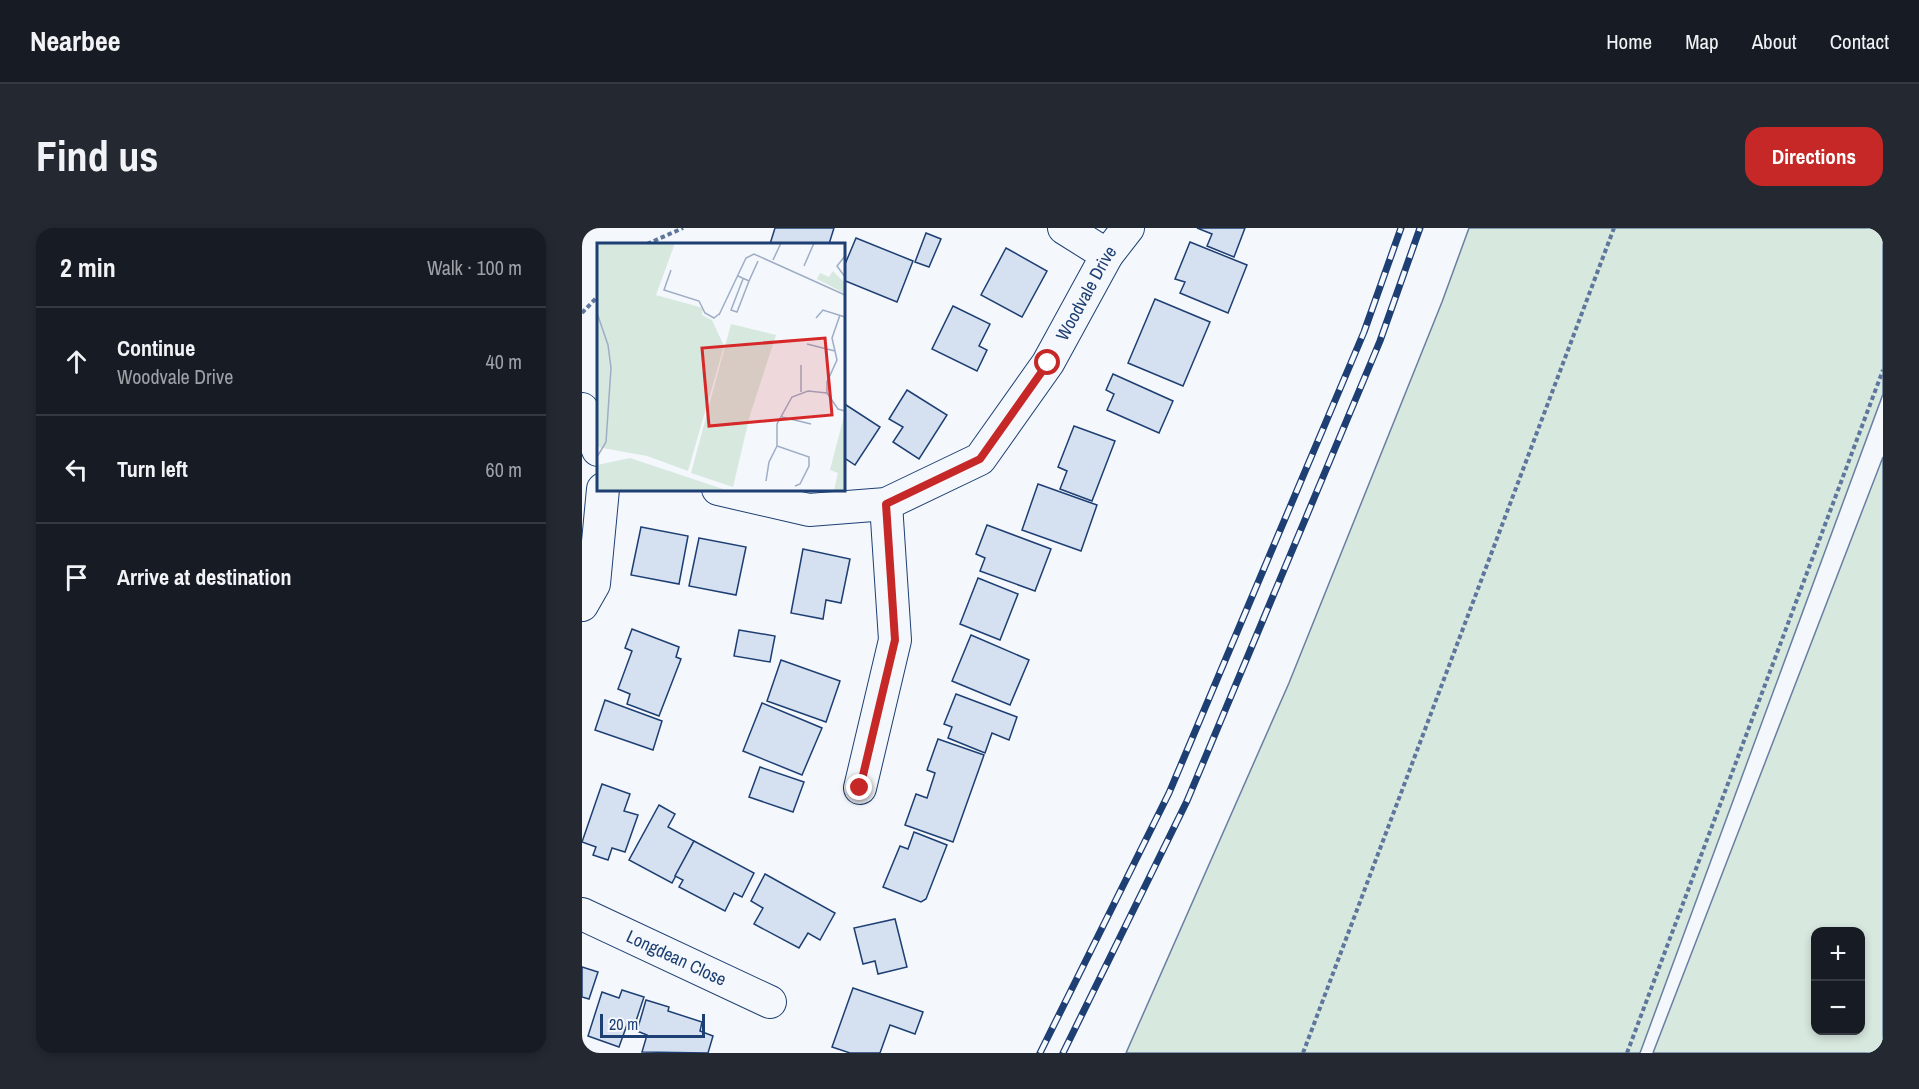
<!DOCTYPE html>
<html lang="en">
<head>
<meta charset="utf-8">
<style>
  body { margin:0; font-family:"Archivo Narrow",sans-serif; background:#242831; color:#f1f3f6 }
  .controls { position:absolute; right:18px; bottom:18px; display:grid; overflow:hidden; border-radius:12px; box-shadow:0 3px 9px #0003 }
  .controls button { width:54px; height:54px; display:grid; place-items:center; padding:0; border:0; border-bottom:2px solid #363941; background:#171b24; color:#f1f3f6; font:30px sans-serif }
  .scale { position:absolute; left:18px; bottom:15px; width:105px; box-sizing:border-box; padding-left:6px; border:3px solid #1d3f73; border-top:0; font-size:16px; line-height:21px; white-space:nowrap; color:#1d3f73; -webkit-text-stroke:4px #f4f7fb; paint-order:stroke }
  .stop { position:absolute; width:18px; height:18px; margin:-14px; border:4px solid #c62828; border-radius:50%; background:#fff }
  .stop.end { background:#c62828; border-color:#fff; box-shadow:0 2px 6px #0008 }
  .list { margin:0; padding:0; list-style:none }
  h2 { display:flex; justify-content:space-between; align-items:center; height:78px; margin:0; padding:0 24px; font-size:26px }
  h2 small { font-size:20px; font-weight:400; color:#9ea1a6 }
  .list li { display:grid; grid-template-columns:39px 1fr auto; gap:18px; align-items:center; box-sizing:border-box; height:108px; padding:0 24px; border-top:2px solid #363941 }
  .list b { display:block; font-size:22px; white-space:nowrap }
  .list p { margin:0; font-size:20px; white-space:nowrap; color:#9ea1a6 }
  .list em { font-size:20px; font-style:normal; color:#9ea1a6 }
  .icon { flex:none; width:33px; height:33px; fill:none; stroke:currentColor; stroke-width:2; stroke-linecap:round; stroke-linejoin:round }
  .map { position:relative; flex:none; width:1301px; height:825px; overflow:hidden; border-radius:18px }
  header { display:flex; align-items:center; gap:36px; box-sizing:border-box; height:84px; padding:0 30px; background:#171b24; border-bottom:2px solid #363941 }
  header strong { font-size:28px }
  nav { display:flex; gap:33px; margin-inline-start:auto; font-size:21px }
  .intro { display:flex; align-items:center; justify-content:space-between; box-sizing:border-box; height:144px; padding:0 36px }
  h1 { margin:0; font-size:42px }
  .button { padding:15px 27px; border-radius:18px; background:#c62828; color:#fff; font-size:21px; font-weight:700 }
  main { display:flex; gap:36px; padding:0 36px }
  aside { flex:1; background:#171b24; border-radius:18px; box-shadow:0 3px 9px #0003 }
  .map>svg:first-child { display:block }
  .green { fill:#d7e8df; stroke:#687fa3; stroke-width:1.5; fill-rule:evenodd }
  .building { fill:#d5e0f0; stroke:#1d3f73; stroke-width:1.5 }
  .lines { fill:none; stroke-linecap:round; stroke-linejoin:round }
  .minor-casing { stroke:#1d3f73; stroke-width:34 }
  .path { stroke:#5e769c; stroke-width:4; stroke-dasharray:4.5 3; stroke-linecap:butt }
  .minor { stroke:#f4f7fb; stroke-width:32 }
  .rail-casing { stroke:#1d3f73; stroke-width:7 }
  .rail { stroke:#f4f7fb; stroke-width:4.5; stroke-dasharray:14; stroke-linecap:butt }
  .route { stroke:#c62828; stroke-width:8 }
  .labels { text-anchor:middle; stroke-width:4.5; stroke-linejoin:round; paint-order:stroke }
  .street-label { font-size:18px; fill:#1d3f73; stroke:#f4f7fb }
  .inset-road { fill:none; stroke:#9eadc5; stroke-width:1.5 }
  .view { fill:#d62828; fill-opacity:0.15; stroke:#d62828; stroke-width:3 }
  .inset-edge { fill:none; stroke:#1d3f73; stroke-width:3 }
</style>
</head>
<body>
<header>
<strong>Nearbee</strong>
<nav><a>Home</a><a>Map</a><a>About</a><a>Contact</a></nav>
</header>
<div class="intro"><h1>Find us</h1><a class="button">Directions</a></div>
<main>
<aside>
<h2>2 min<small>Walk · 100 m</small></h2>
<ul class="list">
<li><svg class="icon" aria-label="ahead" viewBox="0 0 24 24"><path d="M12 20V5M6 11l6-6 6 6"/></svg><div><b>Continue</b><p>Woodvale Drive</p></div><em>40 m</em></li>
<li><svg class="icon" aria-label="left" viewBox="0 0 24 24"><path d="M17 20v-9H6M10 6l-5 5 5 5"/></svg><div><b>Turn left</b></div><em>60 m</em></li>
<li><svg class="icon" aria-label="arrive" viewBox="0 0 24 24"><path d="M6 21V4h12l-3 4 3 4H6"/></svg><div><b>Arrive at destination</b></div></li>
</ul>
</aside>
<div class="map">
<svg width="1301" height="825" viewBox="0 0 1301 825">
  <rect width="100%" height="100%" fill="#f4f7fb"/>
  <!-- green -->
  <g class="green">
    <path d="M887 0H1301V166L1058 825H544L707 455 860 74Z"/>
    <path d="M1301 229V825H1071ZM1234 704H1278V802H1234Z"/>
  </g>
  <!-- building -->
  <g class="building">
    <path d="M193 0H252L247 16H250H188Z"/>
    <path d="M615 0H663L652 29 625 18 630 6Z"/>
    <path d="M344 5 359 11 347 39 333 34Z"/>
    <path d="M274 10 331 33 315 74 261 52V41Z"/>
    <path d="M608 14 665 37 646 85 598 65 603 54 593 51Z"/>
    <path d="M424 20 465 43 440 89 399 67Z"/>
    <path d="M573 71 628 94 601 158 546 135Z"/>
    <path d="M371 78 408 96 397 118 405 122 395 143 350 121Z"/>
    <path d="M531 146 591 173 577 205 525 182 532 166 524 162Z"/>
    <path d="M325 162 365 187 337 231 311 214 321 199 307 191Z"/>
    <path d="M261 175 298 199 273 237 261 229Z"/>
    <path d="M492 198 533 213 510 273 478 261 485 243 476 239Z"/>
    <path d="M456 256 515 277 499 323 440 302Z"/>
    <path d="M405 297 469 321 453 363 398 343 403 330 394 326Z"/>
    <path d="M59 299 106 308 97 356 49 347Z"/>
    <path d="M117 310 164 319 154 367 107 358Z"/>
    <path d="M221 321 268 331 259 375 244 372 241 391 209 385Z"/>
    <path d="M396 350 436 366 418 412 378 396Z"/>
    <path d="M50 401 97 419 94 429 99 431 77 488 45 476 48 466 36 461 50 423 43 420Z"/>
    <path d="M157 402 193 408 188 434 152 428Z"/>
    <path d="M389 407 447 432 428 477 370 453Z"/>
    <path d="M199 432 258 453 244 494 185 473Z"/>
    <path d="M374 466 435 489 427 512 410 505 403 525 366 510 370 499 362 496Z"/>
    <path d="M23 472 80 493 71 522 13 502Z"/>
    <path d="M180 475 240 500 220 547 161 523Z"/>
    <path d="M356 511 402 527 371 614 323 597 334 566 345 570 353 545 345 542Z"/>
    <path d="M178 539 222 554 211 584 167 569Z"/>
    <path d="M20 556 48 566 42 583 56 587 43 624 30 620 26 632 11 627 14 619 0 614Z"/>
    <path d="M77 577 93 586 86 599 112 613 90 655 47 632Z"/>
    <path d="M332 604 365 617 344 671 339 674 301 659 318 618 326 621Z"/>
    <path d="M112 613 172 645 160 669 152 665 143 683 97 659 101 652 93 648Z"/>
    <path d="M183 646 253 685 238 712 226 705 217 720 172 696 181 680 169 673Z"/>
    <path d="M313 691 325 739 296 746 293 733 281 736 272 700Z"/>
    <path d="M0 739 16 744 7 771 0 769Z"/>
    <path d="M271 760 341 784 333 806 308 797 298 825H268L250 819Z"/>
    <path d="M40 762 62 769 53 796 46 794 37 819 6 808 20 764 37 770Z"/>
    <path d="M64 772 87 779 86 783 120 794 118 803 131 808 126 825 60 824 65 807 55 803Z"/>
  </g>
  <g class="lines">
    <defs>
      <g id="minor">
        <path d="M482 0 525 27"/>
        <path d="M0 181 16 222"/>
        <path id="s1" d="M136 261 227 282 304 276 398 231 466 135 525 27 546 0"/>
        <path d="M0 377 12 356 21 261"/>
        <path d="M278 560 313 412 304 276"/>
        <path id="s2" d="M0 686 188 774"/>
      </g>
    </defs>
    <!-- minor casing -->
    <use href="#minor" class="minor-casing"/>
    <!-- path -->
    <g class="path">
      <path d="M65 16 101 0"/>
      <path d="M0 85 16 68"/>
      <path d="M721 825 1032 0"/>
      <path d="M1045 825 1301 142"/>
    </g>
    <!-- minor -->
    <use href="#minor" class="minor"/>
    <defs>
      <g id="rail">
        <path d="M458 825 587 565 782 104 819 0"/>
        <path d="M481 825 605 573 798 113 838 0"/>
      </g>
    </defs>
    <!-- rail casing -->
    <use href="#rail" class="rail-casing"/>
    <!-- rail -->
    <use href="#rail" class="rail"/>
  </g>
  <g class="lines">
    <!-- route -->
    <path class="route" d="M278 560 313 412 304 276 398 231 466 135"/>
  </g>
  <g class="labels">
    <!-- street labels -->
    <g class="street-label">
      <text dy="6" stroke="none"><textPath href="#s1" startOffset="472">Woodvale Drive</textPath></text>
      <text dy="6" stroke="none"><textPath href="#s2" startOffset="104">Longdean Close</textPath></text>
    </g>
  </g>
  <!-- overview -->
  <g transform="translate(15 15)">
    <rect width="248" height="248" fill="#f4f7fb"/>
    <path d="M1 0H78L59 52 106 65 105 72 115 77 127 103 91 228 50 213 0 204ZM236 28 247 39V50L220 36 223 30 232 34ZM134 81 179 92 153 172 136 244 94 230ZM247 173V247H237L241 230 233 227ZM33 215 129 247H0V222Z" fill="#d7e8df"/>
    <path class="inset-road" d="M248 13 240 23 248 34M176 17 184 0M207 23 217 0M74 27 67 47 102 58 108 70 117 75 122 71M141 33 152 38 161 18M146 36 134 67 140 69 152 38M0 70 11 102 14 125 9 199 0 214M122 72 149 15 157 11 248 52M243 72 235 95 240 117 230 139V150L241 166 248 168M219 75 226 67 248 74M210 101 238 108M204 149V122M185 174 214 181M169 238 172 219 180 203M198 243 203 241 212 223V214L180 203V181L195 154 211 148 230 150"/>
    <path class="view" d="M228 95 235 172 112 183 105 105Z"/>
    <rect width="248" height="248" class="inset-edge"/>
  </g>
</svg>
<div class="controls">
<button>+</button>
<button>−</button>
</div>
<div class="scale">20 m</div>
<div class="stop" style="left:466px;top:135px"></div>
<div class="stop end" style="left:278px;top:560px"></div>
</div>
</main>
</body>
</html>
